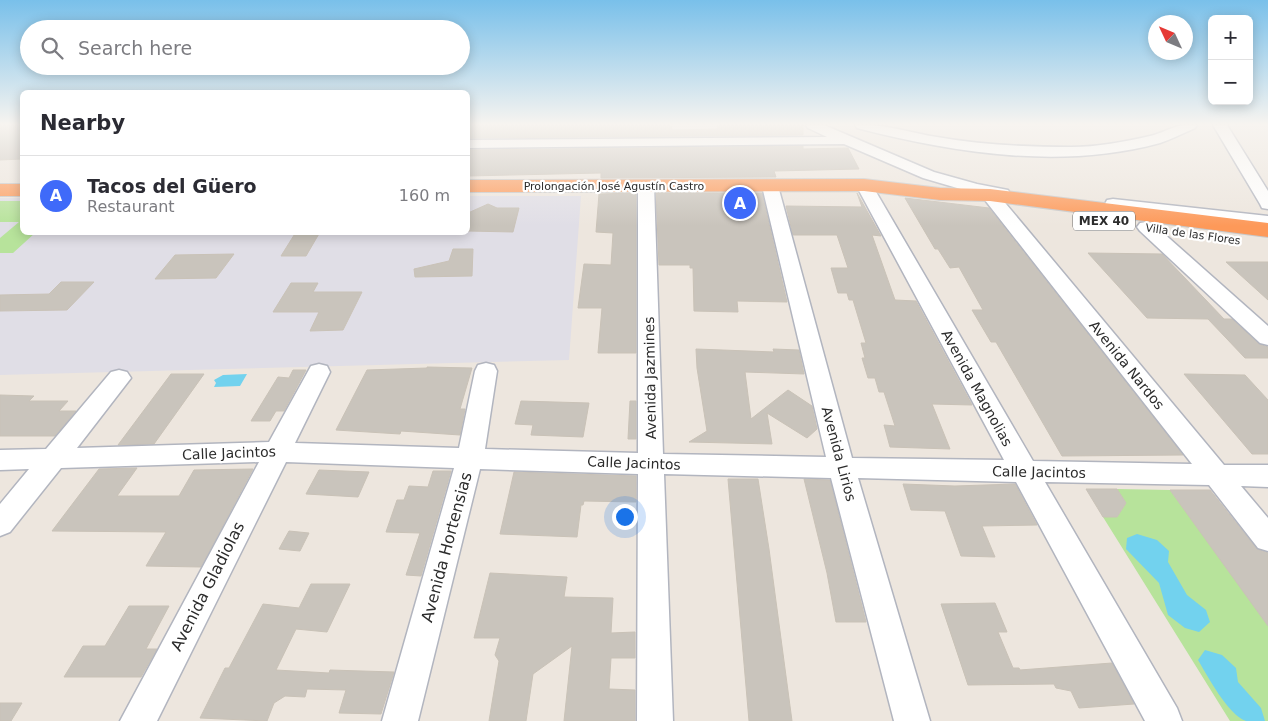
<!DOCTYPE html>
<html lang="en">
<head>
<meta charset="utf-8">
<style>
  body { margin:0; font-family:"DejaVu Sans",sans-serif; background:#f2f2f3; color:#2b2b33 }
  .controls { position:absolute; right:15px; top:15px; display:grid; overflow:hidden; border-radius:8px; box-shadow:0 2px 12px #0003 }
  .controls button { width:45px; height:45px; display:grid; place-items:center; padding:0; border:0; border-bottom:1px solid #e1e1e2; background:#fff; color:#2b2b33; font:25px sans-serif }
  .compass { position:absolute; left:1148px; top:15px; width:45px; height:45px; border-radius:50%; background:#fff; box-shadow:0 2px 12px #0003; rotate:314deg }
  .you { position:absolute; left:624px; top:516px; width:18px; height:18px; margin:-12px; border:4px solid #fff; border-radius:50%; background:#1a73e8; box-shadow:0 0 0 8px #1a73e833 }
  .badge { display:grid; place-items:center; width:32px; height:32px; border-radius:50%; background:#3f6af9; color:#fff; font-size:16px; font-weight:700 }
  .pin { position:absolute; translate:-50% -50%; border:2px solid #fff; box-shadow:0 1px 5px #0006 }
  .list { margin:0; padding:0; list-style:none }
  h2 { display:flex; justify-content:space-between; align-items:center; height:65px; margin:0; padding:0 20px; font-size:21px }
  h2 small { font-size:16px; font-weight:400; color:#7c7c81 }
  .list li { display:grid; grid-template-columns:32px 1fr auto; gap:15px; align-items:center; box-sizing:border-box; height:80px; padding:0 20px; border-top:1px solid #e1e1e2 }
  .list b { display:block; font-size:19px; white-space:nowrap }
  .list p { margin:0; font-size:16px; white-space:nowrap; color:#7c7c81 }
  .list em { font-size:16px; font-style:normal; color:#7c7c81 }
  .icon { flex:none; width:28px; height:28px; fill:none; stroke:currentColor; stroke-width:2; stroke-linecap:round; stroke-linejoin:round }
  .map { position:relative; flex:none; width:1268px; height:721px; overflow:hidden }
  .search { position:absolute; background:#fff; box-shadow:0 2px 12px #0003; left:20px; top:20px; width:450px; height:55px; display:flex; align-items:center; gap:12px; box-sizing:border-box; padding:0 18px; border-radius:28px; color:#7c7c81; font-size:19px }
  .panel { position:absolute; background:#fff; box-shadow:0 2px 12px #0003; left:20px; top:90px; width:450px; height:145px; border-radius:8px }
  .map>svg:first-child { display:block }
  .industrial { fill:#e0dee6 }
  .green { fill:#b7e39b }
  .water { fill:#72d2ee }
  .building { fill:#c9c4bc; stroke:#c9c2b7 }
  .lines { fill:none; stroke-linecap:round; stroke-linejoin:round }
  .minor-casing { stroke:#b2b5bf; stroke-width:3 }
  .highway-casing { stroke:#c8c8c8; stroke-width:2 }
  .minor { fill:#fff; fill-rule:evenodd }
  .highway { fill:#fd9959; fill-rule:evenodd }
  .labels { text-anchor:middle; stroke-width:4.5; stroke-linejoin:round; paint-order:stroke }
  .far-street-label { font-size:11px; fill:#2c2c2c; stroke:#fff }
  .shield { fill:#fff; stroke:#6b6b6b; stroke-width:1 }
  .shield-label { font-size:12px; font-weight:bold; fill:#2c2c2c }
  .street-label { font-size:14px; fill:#2c2c2c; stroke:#fff }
  .near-street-label { font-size:16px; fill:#2c2c2c; stroke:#fff }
</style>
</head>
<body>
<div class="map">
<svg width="1268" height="721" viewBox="0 0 1268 721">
  <rect width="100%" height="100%" fill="#ede6de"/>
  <!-- industrial -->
  <path class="industrial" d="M468 196H581L569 360 0 375V198H22V232H468Z"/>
  <!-- green -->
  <g class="green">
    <path d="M0 201H22V232L35 233 13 253H0V238L19 222H0Z"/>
    <path d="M1117 489 1170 490 1268 624V721H1230L1103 517H1117L1126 503Z"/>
  </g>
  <!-- water -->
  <g class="water">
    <path d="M247 374 240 386 214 387 216 383 214 380 223 375Z"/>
    <path d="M1137 534 1157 540 1169 551 1168 562 1187 595 1206 610 1210 622 1199 632 1185 628 1168 615 1159 583 1126 549 1127 538Z"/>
    <path d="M1205 650 1222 655 1236 668 1238 682 1261 708 1265 721C1260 721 1251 721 1246 721 1228 715 1207 675 1198 660Z"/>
  </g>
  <!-- building -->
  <g class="building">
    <path d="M0 125H22V159L0 160Z"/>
    <path d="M468 125H671L672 130 718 129 717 125H803V135L468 138Z"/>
    <path d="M803 146V149L848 148 859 169 774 171 776 177 601 178V173L468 176V150Z"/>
    <path d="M636 193V353H598L602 308H578L584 264 611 265 613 233 596 232 599 194Z"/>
    <path d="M656 193H762L787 302 737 301 738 312 694 311 693 268H690V265H659Z"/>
    <path d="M857 193 881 236 872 235 895 300 916 301 972 405 932 404 950 449 890 447 884 425 895 426 884 392H879L875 378H868L862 358H865L861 343H866L853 300H849L847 293H838L831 268H848L837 235H793L786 206 862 207Z"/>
    <path d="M905 198 989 208 1183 455 1062 456 996 342H991L972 310H983L959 267 950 268 938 249H935Z"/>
    <path d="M488 204 497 208H519L513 232 468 231V213Z"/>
    <path d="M296 232H320L306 256H281Z"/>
    <path d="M453 249H473L472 276 415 277 414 269 449 261Z"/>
    <path d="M1088 253 1162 254 1224 319H1232L1259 344 1268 347V358H1245L1208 319 1147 318Z"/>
    <path d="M234 254 216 278 155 279 175 255Z"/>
    <path d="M1226 262H1268V300Z"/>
    <path d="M61 282H94L67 310 0 311V295L49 294Z"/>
    <path d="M291 283H318L313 292H362L343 330 310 331 319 312H273Z"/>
    <path d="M696 349 774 352 773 349 799 350 804 374 745 372 751 419 788 390 812 406 817 429 807 438 767 413 772 444 689 442 707 431 697 368Z"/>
    <path d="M427 367 472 368 460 409H465L460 435 401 431 400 434 336 430 367 370 427 368Z"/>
    <path d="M293 370H306L284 411H276L270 421H251L278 377 289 378Z"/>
    <path d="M171 374H204L154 444 118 445Z"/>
    <path d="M1184 374 1245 375 1268 400V454H1252Z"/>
    <path d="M0 395 34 396 29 401H68L59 411H76L55 436H0Z"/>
    <path d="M521 401 589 403 583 437 531 435 533 425 515 424Z"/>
    <path d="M630 401H636V439H628Z"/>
    <path d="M137 468 117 496H179L194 470 253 469 201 567 146 566 166 532 52 531 99 469Z"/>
    <path d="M319 470 369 472 358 497 306 494Z"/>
    <path d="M433 471H451L421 576 406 575 420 533 386 532 397 500H404L409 486 428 487Z"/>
    <path d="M514 472 636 476V502L584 501 583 505H581L577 537 500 534Z"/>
    <path d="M728 479H758L769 549 792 721H749Z"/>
    <path d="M804 479 830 480 866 622H836L827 573Z"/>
    <path d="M903 484 955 486 1015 484 1037 525 982 526 995 557 961 556 945 511 911 510Z"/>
    <path d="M1086 489H1117L1126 503 1117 517H1103Z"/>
    <path d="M1170 490H1210L1257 549 1268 553V626Z"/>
    <path d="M289 531 309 533 300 551 279 549Z"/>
    <path d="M490 573 567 577 564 597 613 598 611 633 635 632V658H611L609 689 635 690V721H564L572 646 533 674 526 721H489L499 661 495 655 500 638H474Z"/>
    <path d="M311 584H350L327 632 296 629 276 670 329 673 330 670 394 672 381 714 339 713 346 690 307 689 305 697 285 696 274 703 267 721 200 718 225 668H229L263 604 299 608Z"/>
    <path d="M995 603 1007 632H998L1013 668H1019L1020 670 1112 663 1134 704 1079 708 1071 691 1056 688 1054 684 968 685 941 604Z"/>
    <path d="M129 606H169L146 649H157L141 677H64L83 646H105Z"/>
    <path d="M0 703H22L11 721H0Z"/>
  </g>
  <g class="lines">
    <defs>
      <g id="minor">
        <path d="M806 125H824L934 172 977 184 1008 190 1010 193 1008 196 1001 198 1224 465H1268V487L1241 486 1268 518V551L1258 548 1209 485 1045 482 1177 708 1182 721H1145L1016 482 858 478 930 721H894L831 478 664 474 673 721H637L638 474 480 469 418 721H382L454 468 286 462 157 721H120L259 462 61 468 10 532 0 536V504L29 469 0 470V450L46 449 111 372 119 370 127 372 131 378 77 448 269 442 311 366 319 364 327 366 330 372 295 443 459 448 475 371 478 365 486 363 494 365 497 371 485 449 638 453V185L640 182H652L654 185 663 454 826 457 762 186 764 183H776L778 186 852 458 1004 460 856 185 858 182H870L872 185 1033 461 1192 464 981 195 923 178 844 144 468 148V140L827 137 808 128Z"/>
        <path d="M855 125C883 123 910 133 937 137 982 145 1026 147 1071 147 1097 147 1124 142 1150 136 1170 131 1174 123 1197 125L1195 128C1183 133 1172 139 1160 143 1061 170 954 153 857 128Z"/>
        <path d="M1213 125H1227L1268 191V209L1262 208 1260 204Z"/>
        <path d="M1113 199 1268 216V226L1107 208 1105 204 1107 200Z"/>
        <path d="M1146 222 1152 223 1268 326V345L1260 343 1140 231 1137 227 1140 223Z"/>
      </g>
      <g id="highway">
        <path d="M864 179 940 188 990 189 1268 223V237L990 201 940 200 864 191 468 192V180Z"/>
        <rect x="0" y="184" width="22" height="12"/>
      </g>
    </defs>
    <!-- minor casing -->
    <use href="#minor" class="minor-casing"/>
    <!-- highway casing -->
    <use href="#highway" class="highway-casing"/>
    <!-- minor -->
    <use href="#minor" class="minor"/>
    <!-- highway -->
    <use href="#highway" class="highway"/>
  </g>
  <!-- sky -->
  <linearGradient id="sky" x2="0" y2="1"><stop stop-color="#79c0ea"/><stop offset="0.55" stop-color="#f7f4f0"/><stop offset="1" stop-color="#f7f4f0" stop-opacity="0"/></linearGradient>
  <rect width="1268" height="226" fill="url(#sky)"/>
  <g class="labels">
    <!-- far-street labels -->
    <g class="far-street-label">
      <text x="614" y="190">Prolongación José Agustín Castro</text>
      <text transform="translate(1193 234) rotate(8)" y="4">Villa de las Flores</text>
    </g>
    <!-- shield labels -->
    <rect class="shield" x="1073" y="211.5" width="62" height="19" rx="4"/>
    <g class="shield-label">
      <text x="1104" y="225">MEX 40</text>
    </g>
    <!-- street labels -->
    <g class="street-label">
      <text transform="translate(1127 365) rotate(51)" y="5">Avenida Nardos</text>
      <text transform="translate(650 378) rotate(-91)" y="5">Avenida Jazmines</text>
      <text transform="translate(977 388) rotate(61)" y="5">Avenida Magnolias</text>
      <text transform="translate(229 453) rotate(-2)" y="5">Calle Jacintos</text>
      <text transform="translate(839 454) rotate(75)" y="5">Avenida Lirios</text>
      <text transform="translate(634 463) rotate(2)" y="5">Calle Jacintos</text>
      <text transform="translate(1039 472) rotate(1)" y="5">Calle Jacintos</text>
    </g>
    <!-- near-street labels -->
    <g class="near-street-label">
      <text transform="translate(446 547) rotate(-75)" y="6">Avenida Hortensias</text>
      <text transform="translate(207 586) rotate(-63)" y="6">Avenida Gladiolas</text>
    </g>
  </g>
</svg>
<div class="controls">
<button>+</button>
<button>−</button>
</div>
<svg class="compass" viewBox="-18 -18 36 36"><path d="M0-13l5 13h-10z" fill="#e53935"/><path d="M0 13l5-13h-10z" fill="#7c7c81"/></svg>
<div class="you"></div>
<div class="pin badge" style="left:740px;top:203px">A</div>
<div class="search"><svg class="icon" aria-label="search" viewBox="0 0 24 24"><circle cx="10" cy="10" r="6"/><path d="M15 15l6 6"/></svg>Search here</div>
<section class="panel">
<h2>Nearby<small></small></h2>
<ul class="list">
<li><span class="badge">A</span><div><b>Tacos del Güero</b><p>Restaurant</p></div><em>160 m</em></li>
</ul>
</section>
</div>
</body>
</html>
